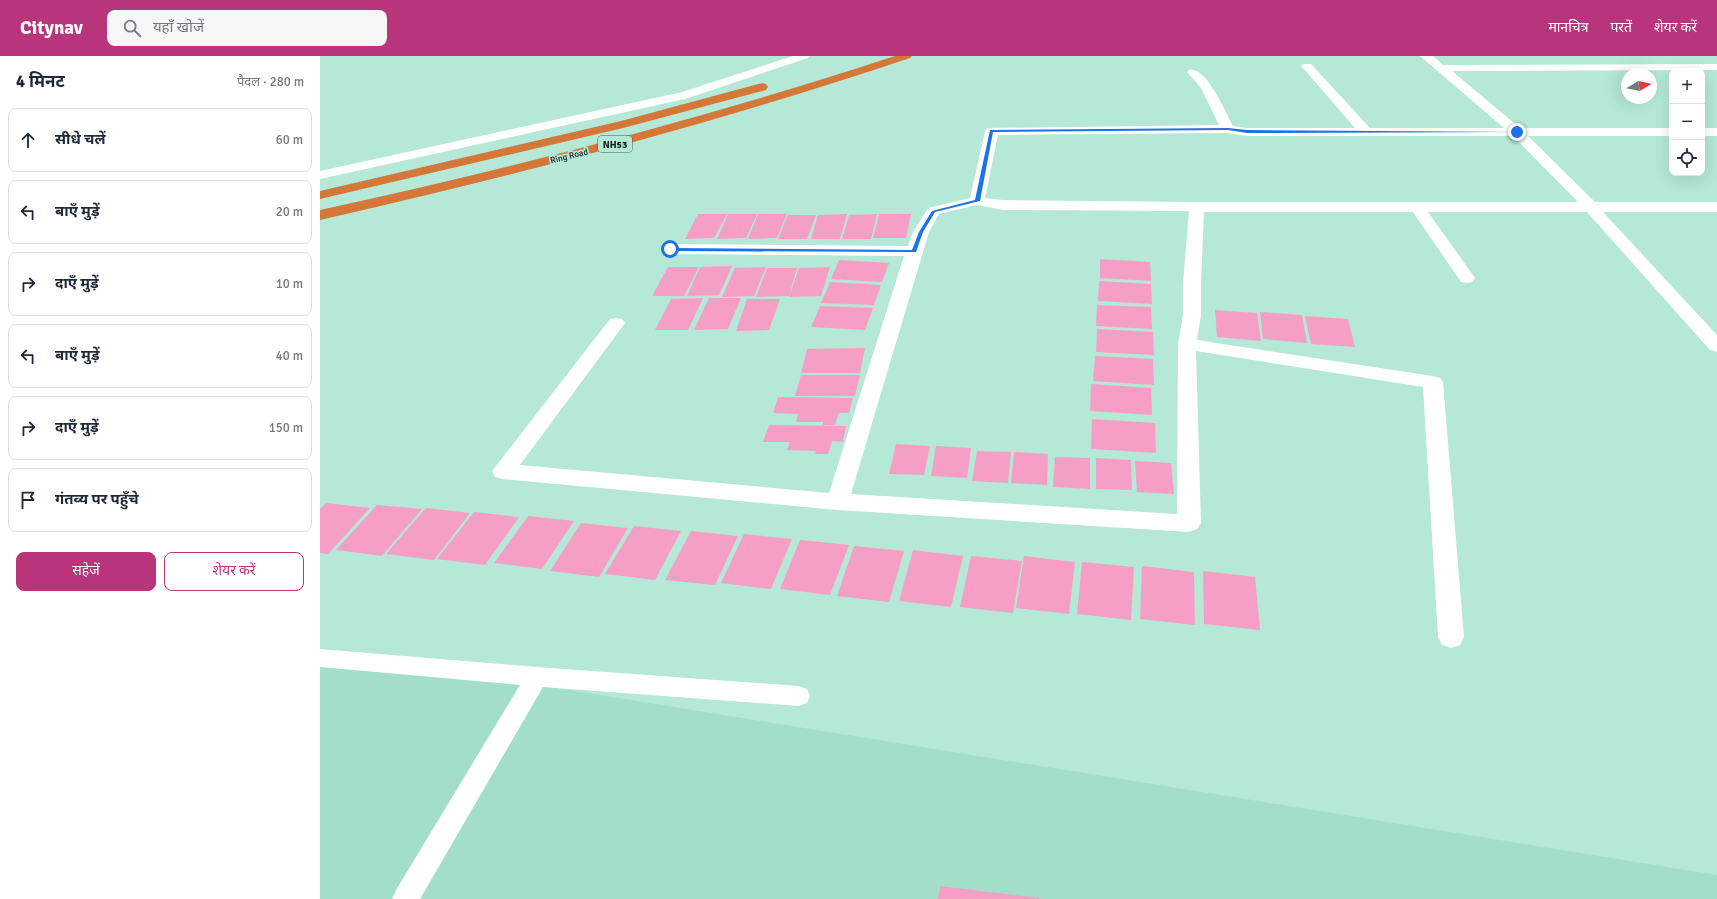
<!DOCTYPE html>
<html lang="hi">
<head>
<meta charset="utf-8">
<style>
  body { margin:0; font-family:Signika,"Noto Sans Devanagari",sans-serif; background:#f6f6f7; color:#1f2937 }
  .controls { position:absolute; right:12px; top:12px; display:grid; overflow:hidden; border-radius:8px; box-shadow:0 4px 16px #0002 }
  .controls button { width:36px; height:36px; display:grid; place-items:center; padding:0; border:0; border-bottom:1px solid #e0e1e3; background:#fff; color:#1f2937; font:20px sans-serif }
  .compass { position:absolute; left:1301px; top:12px; width:36px; height:36px; border-radius:50%; background:#fff; box-shadow:0 4px 16px #0002; rotate:80deg }
  .stop { position:absolute; width:12px; height:12px; margin:-9px; border:3px solid #1a73e8; border-radius:50%; background:#fff }
  .stop.end { background:#1a73e8; border-color:#fff; box-shadow:0 1px 4px #0008 }
  .list { margin:0; padding:0; list-style:none }
  h2 { display:flex; justify-content:space-between; align-items:center; height:52px; margin:0; padding:0 16px; font-size:17px }
  h2 small { font-size:13px; font-weight:400; color:#747a83 }
  .list li { display:grid; grid-template-columns:26px 1fr auto; gap:12px; align-items:center; box-sizing:border-box; height:64px; margin:0 8px 8px; padding:0 8px; border:1px solid #e0e1e3; border-radius:8px }
  .list b { display:block; font-size:15px; white-space:nowrap }
  .list em { font-size:13px; font-style:normal; color:#747a83 }
  .actions { display:flex; gap:8px; padding:12px 16px }
  .actions a { flex:1; padding:9px 0; border:1px solid #b8357c; border-radius:8px; text-align:center; font-size:14px; color:#b8357c }
  .actions .main { background:#b8357c; color:#fff }
  .icon { flex:none; width:22px; height:22px; fill:none; stroke:currentColor; stroke-width:2; stroke-linecap:round; stroke-linejoin:round }
  .map { position:relative; flex:none; width:1397px; height:843px; overflow:hidden }
  header { display:flex; align-items:center; gap:24px; box-sizing:border-box; height:56px; padding:0 20px; background:#b8357c; color:#fff }
  header strong { font-size:19px }
  nav { display:flex; gap:22px; margin-inline-start:auto; font-size:14px }
  .search { width:280px; height:36px; background:#f6f6f7; display:flex; align-items:center; gap:10px; box-sizing:border-box; padding:0 14px; border-radius:8px; color:#747a83; font-size:15px }
  main { display:flex }
  aside { flex:1; background:#fff }
  .map>svg:first-child { display:block }
  .built { fill:#a3dec9 }
  .building { fill:#f69fc6 }
  .lines { fill:none; stroke-linecap:round; stroke-linejoin:round }
  .lane { fill:#fff; fill-rule:evenodd }
  .street { fill:#fff; fill-rule:evenodd }
  .secondary { fill:#fff; fill-rule:evenodd }
  .highway { fill:#d57739; fill-rule:evenodd }
  .route { fill:#1a73e8 }
  .labels { text-anchor:middle; stroke-width:3.5; stroke-linejoin:round; paint-order:stroke }
  .far-street-label { font-size:9px; fill:#0b1f19; stroke:#b5e8d6 }
  .shield { fill:#b5e8d6; stroke:#3e5b52; stroke-width:1 }
  .shield-label { font-size:10px; font-weight:bold; fill:#0b1f19 }
</style>
</head>
<body>
<header>
<strong>Citynav</strong>
<div class="search"><svg class="icon" aria-label="search" viewBox="0 0 24 24"><circle cx="10" cy="10" r="6"/><path d="M15 15l6 6"/></svg>यहाँ खोजें</div>
<nav><a>मानचित्र</a><a>परतें</a><a>शेयर करें</a></nav>
</header>
<main>
<aside>
<h2>4 मिनट<small>पैदल · 280 m</small></h2>
<ul class="list">
<li><svg class="icon" aria-label="ahead" viewBox="0 0 24 24"><path d="M12 20V5M6 11l6-6 6 6"/></svg><div><b>सीधे चलें</b></div><em>60 m</em></li>
<li><svg class="icon" aria-label="left" viewBox="0 0 24 24"><path d="M17 20v-9H6M10 6l-5 5 5 5"/></svg><div><b>बाएँ मुड़ें</b></div><em>20 m</em></li>
<li><svg class="icon" aria-label="right" viewBox="0 0 24 24"><path d="M7 20v-9h11M14 6l5 5-5 5"/></svg><div><b>दाएँ मुड़ें</b></div><em>10 m</em></li>
<li><svg class="icon" aria-label="left" viewBox="0 0 24 24"><path d="M17 20v-9H6M10 6l-5 5 5 5"/></svg><div><b>बाएँ मुड़ें</b></div><em>40 m</em></li>
<li><svg class="icon" aria-label="right" viewBox="0 0 24 24"><path d="M7 20v-9h11M14 6l5 5-5 5"/></svg><div><b>दाएँ मुड़ें</b></div><em>150 m</em></li>
<li><svg class="icon" aria-label="arrive" viewBox="0 0 24 24"><path d="M6 21V4h12l-3 4 3 4H6"/></svg><div><b>गंतव्य पर पहुँचे</b></div></li>
</ul>
<div class="actions"><a class="main">सहेजें</a><a>शेयर करें</a></div>
</aside>
<div class="map">
<svg width="1397" height="843" viewBox="0 0 1397 843">
  <rect width="100%" height="100%" fill="#b5e8d6"/>
  <!-- built -->
  <path class="built" d="M0 594 1397 819V843H0Z"/>
  <!-- building -->
  <g class="building">
    <path d="M378 158H407L394 182 365 183Z"/>
    <path d="M408 158H437L426 182 397 183Z"/>
    <path d="M438 158H467L457 182 428 183Z"/>
    <path d="M527 158 520 183H491L498 159Z"/>
    <path d="M557 158 551 183H522L529 159Z"/>
    <path d="M559 158H591L586 182H553Z"/>
    <path d="M468 159H496L487 183H458Z"/>
    <path d="M780 203 830 206 831 225 780 222Z"/>
    <path d="M519 204 569 207 562 226 511 223Z"/>
    <path d="M412 210 399 239 367 240 380 211Z"/>
    <path d="M348 211H379L364 240H332Z"/>
    <path d="M446 211 434 240 402 241 415 212Z"/>
    <path d="M510 211 501 240 469 241 479 212Z"/>
    <path d="M447 212H477L469 240 436 241Z"/>
    <path d="M779 225 831 228 832 248 778 245Z"/>
    <path d="M510 226 561 229 554 249 501 247Z"/>
    <path d="M383 242 368 274H335L351 243Z"/>
    <path d="M389 242H421L408 273 374 274Z"/>
    <path d="M427 243H460L449 274 416 275Z"/>
    <path d="M777 249 831 251 832 273 776 270Z"/>
    <path d="M500 250 553 252 545 274 491 271Z"/>
    <path d="M895 254 937 257 941 285 897 281Z"/>
    <path d="M940 256 982 259 987 287 943 283Z"/>
    <path d="M985 260 1028 263 1035 291 991 288Z"/>
    <path d="M777 273 833 276 834 299 776 296Z"/>
    <path d="M545 292 540 317H481L487 293Z"/>
    <path d="M775 300 833 303 834 329 773 325Z"/>
    <path d="M481 319H540L535 340H475Z"/>
    <path d="M771 328 831 332 832 359 770 355Z"/>
    <path d="M458 341 533 342 529 357H519L515 369H503V366H476L478 358 453 357Z"/>
    <path d="M772 363 835 367 836 397 771 393Z"/>
    <path d="M449 369 526 370 523 386 512 385 508 398H495L496 395 467 394 470 386H443Z"/>
    <path d="M576 388 610 390 604 419 569 418Z"/>
    <path d="M616 390 651 392 647 422 611 420Z"/>
    <path d="M657 395 691 396 688 427 652 425Z"/>
    <path d="M694 396 728 398 727 429 691 427Z"/>
    <path d="M735 401 770 402V433L733 431Z"/>
    <path d="M776 402 811 404 812 434 776 433Z"/>
    <path d="M815 405 851 407 854 438 817 436Z"/>
    <path d="M6 447 50 452 8 498 0 497V453Z"/>
    <path d="M57 449 102 453 62 500 16 494Z"/>
    <path d="M106 452 150 457 114 504 66 498Z"/>
    <path d="M154 456 199 461 165 509 117 503Z"/>
    <path d="M208 460 254 465 222 513 174 507Z"/>
    <path d="M261 467 308 472 279 521 230 515Z"/>
    <path d="M314 470 361 475 335 524 285 518Z"/>
    <path d="M371 475 418 480 395 529 345 524Z"/>
    <path d="M424 478 472 483 451 533 401 527Z"/>
    <path d="M480 484 529 489 510 539 460 533Z"/>
    <path d="M534 490 584 495 569 546 517 540Z"/>
    <path d="M593 494 643 500 631 551 579 545Z"/>
    <path d="M651 500 702 505 693 557 640 551Z"/>
    <path d="M704 500 755 506 749 558 696 552Z"/>
    <path d="M762 506 814 511 811 564 757 558Z"/>
    <path d="M822 510 874 516 875 569 820 563Z"/>
    <path d="M883 515 935 521 940 574 884 568Z"/>
    <path d="M620 830 719 842V843H618Z"/>
  </g>
  <g class="lines">
    <!-- lane -->
    <path class="lane" d="M0 593 217 611 479 630 487 633 490 640 487 647 479 650 223 631 100 843H72L76 834 200 629 0 611Z"/>
    <!-- street -->
    <g class="street">
      <path d="M1100 0H1113L1123 9 1397 8V14L1132 15 1200 72H1352V80H1208L1275 146H1397V156H1283L1397 279V296L1390 294 1267 156H1108L1155 222 1153 226 1147 227 1141 226 1093 156H884L881 228V259L877 284 1113 320 1120 322 1123 326 1144 581 1140 589 1131 592 1122 589 1118 581 1103 331 876 295 881 467 877 473 869 476 517 454 183 423 175 421 172 415 290 263 296 262 302 263 305 267 200 409 509 437 584 200 350 198 344 196 342 193 344 190 350 188 588 190 593 176 608 152 650 142 665 75 667 72 899 69 881 32 867 16 869 14C886 9 906 57 913 70L927 72H1035L983 12 981 10 983 8H991L1050 72H1184ZM908 77 927 80H1193L1258 146H877L683 144 665 142 678 79ZM657 149 683 154 869 155 863 228V259L858 288 857 458 531 438 609 176 619 158Z"/>
      <rect x="1382" y="72" width="15" height="8"/>
    </g>
    <!-- secondary -->
    <path class="secondary" d="M473 0H490L488 2 365 43 0 123V115L362 36Z"/>
    <!-- highway -->
    <g class="highway">
      <path d="M575 0H592L590 2C396 67 199 119 0 164V154C194 112 386 62 575 0Z"/>
      <path d="M442 27 446 28 448 31 446 34 303 72 0 143V135L301 65Z"/>
    </g>
  </g>
  <!-- route -->
  <path class="route" d="M908 72 927 74 1199 76 927 77 908 74 673 76 660 145 615 156 603 176 596 196 350 195 347 193 350 192 592 194 599 176 612 155 655 144 670 74Z"/>
  <g class="labels">
    <!-- far-street labels -->
    <g class="far-street-label">
      <text transform="translate(249 100) rotate(-14)" y="3">Ring Road</text>
    </g>
    <!-- shield labels -->
    <rect class="shield" x="278" y="80" width="34" height="16" rx="3"/>
    <g class="shield-label">
      <text x="295" y="92">NH53</text>
    </g>
  </g>
</svg>
<div class="controls">
<button>+</button>
<button>−</button>
<button><svg class="icon" aria-label="locate" viewBox="0 0 24 24"><circle cx="12" cy="12" r="6"/><path d="M12 2v4M12 18v4M2 12h4M18 12h4"/></svg></button>
</div>
<svg class="compass" viewBox="-18 -18 36 36"><path d="M0-13l5 13h-10z" fill="#e53935"/><path d="M0 13l5-13h-10z" fill="#747a83"/></svg>
<div class="stop" style="left:350px;top:193px"></div>
<div class="stop end" style="left:1197px;top:76px"></div>
</div>
</main>
</body>
</html>
